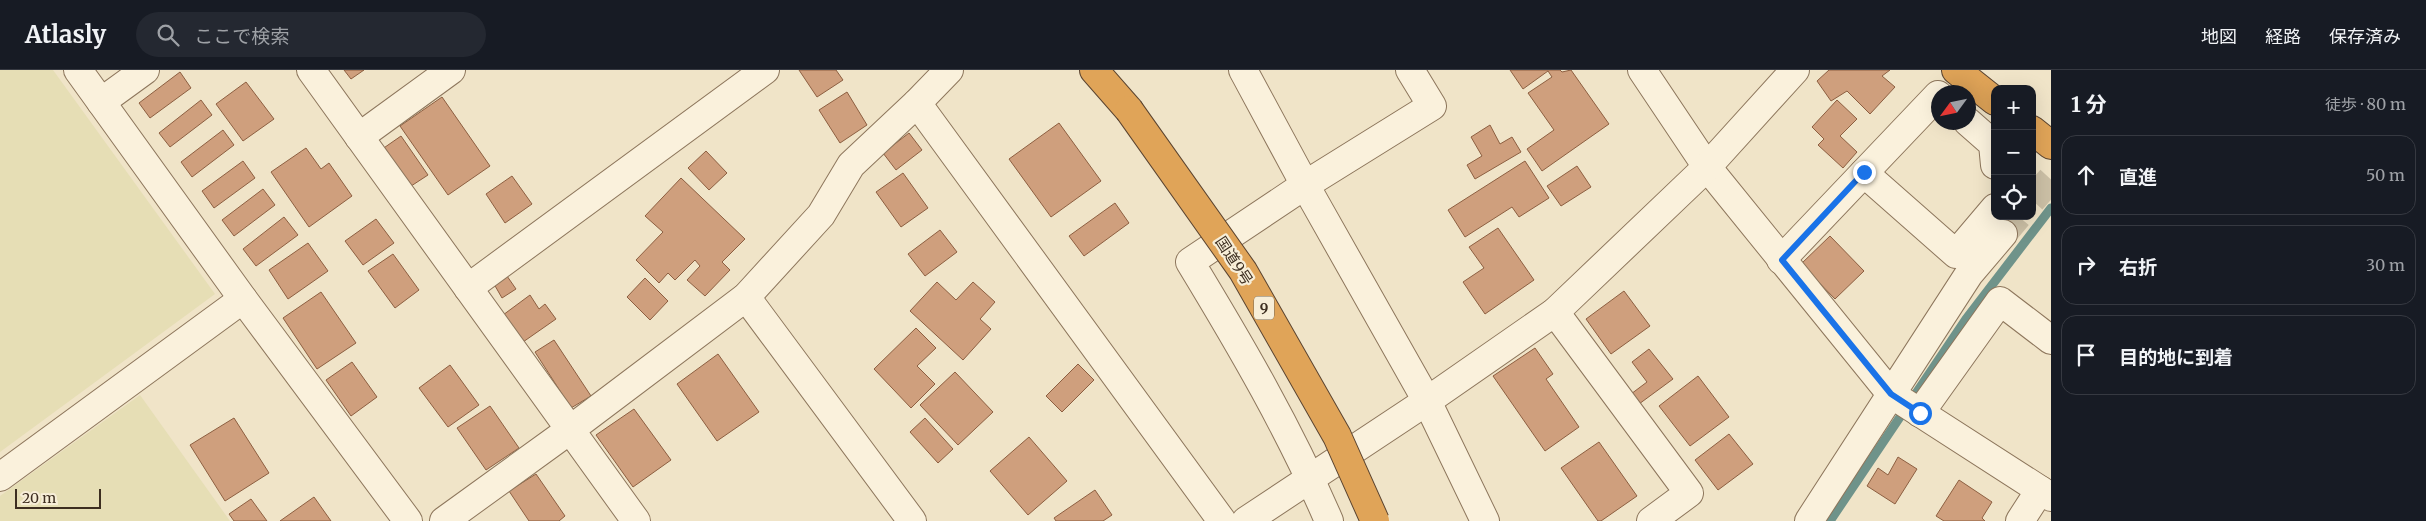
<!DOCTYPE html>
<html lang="ja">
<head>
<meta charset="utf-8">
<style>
  body { margin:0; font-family:Merriweather,"Noto Sans JP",serif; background:#242831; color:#f1f3f6 }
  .controls { position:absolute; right:15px; top:15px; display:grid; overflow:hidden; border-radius:10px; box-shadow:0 5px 20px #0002 }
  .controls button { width:45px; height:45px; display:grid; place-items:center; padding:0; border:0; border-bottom:1px solid #363941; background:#171b24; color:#f1f3f6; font:25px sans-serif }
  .compass { position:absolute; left:1931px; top:15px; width:45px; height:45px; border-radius:50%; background:#171b24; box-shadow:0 5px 20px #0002; rotate:237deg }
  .scale { position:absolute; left:15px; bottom:12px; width:86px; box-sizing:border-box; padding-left:5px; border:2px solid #3d2e20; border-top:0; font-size:14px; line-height:18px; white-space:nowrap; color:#3d2e20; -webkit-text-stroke:4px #f7eed8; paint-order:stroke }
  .stop { position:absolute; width:15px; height:15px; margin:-11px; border:4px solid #1a73e8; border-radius:50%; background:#fff }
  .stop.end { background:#1a73e8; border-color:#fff; box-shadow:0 1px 5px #0008 }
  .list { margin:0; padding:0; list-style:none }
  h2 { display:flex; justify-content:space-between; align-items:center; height:65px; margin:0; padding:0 20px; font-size:21px }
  h2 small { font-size:16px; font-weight:400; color:#9ea1a6 }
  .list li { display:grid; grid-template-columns:32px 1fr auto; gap:15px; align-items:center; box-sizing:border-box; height:80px; margin:0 10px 10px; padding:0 10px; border:1px solid #363941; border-radius:15px }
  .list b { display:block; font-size:19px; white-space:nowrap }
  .list em { font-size:16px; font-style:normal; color:#9ea1a6 }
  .icon { flex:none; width:28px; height:28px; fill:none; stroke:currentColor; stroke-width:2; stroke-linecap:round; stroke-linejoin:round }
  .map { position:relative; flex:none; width:2051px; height:451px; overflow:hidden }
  header { display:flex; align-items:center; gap:30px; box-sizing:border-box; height:70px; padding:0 25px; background:#171b24; border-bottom:1px solid #363941 }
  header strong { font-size:24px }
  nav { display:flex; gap:28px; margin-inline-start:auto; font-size:18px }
  .search { width:350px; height:45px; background:#242831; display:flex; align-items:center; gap:12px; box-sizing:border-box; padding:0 18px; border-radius:28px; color:#9ea1a6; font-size:19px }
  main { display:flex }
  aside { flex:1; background:#171b24 }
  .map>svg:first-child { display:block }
  .farmland { fill:#e6deb5 }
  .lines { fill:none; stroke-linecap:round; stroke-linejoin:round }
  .stream { stroke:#6f938a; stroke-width:9 }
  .building { fill:#cf9f7d; stroke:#8d5f41 }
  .minor-tunnel { stroke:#ccc0a6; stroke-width:28; stroke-dasharray:28 14; stroke-linecap:butt }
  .minor-casing { stroke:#8d765c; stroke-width:30 }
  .highway-casing { stroke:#5b4430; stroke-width:30 }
  .minor { stroke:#faf1dc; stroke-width:28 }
  .highway { stroke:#e0a458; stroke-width:28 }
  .highway-bridge-casing { stroke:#5b4430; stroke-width:30; stroke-linecap:butt }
  .highway-bridge { stroke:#e0a458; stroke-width:28 }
  .route { stroke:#1a73e8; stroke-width:6 }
  .labels { text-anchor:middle; stroke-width:4.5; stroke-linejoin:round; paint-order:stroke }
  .shield { fill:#f7eed8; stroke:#756857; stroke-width:1 }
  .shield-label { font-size:14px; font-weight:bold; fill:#3d2e20 }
  .street-label { font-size:15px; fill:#3d2e20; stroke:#f7eed8 }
</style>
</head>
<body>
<header>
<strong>Atlasly</strong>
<div class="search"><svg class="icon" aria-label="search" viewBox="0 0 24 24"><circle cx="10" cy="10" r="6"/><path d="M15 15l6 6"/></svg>ここで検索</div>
<nav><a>地図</a><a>経路</a><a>保存済み</a></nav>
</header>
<main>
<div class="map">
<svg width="2051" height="451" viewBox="0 0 2051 451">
  <rect width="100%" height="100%" fill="#f0e4c8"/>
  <!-- farmland -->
  <g class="farmland">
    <path d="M0 0H53L215 224 0 382Z"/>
    <path d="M140 325 230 451H0V426Z"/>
  </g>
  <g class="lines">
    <!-- stream -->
    <path class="stream" d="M1830 451 1966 249 2051 138"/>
  </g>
  <!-- building -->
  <g class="building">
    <path d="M344 0H364L351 9Z"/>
    <path d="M799 0H836L843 10 817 27Z"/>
    <path d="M1510 0H1560L1562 2 1571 0 1609 54 1542 101 1527 79 1554 60 1528 23 1552 7 1548 1 1523 19Z"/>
    <path d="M1829 0H1890L1882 6 1895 17 1870 44 1847 21 1831 31 1817 11Z"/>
    <path d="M180 2 191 18 150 48 139 33Z"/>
    <path d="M246 12 274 49 243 71 216 34Z"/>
    <path d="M847 22 867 55 840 73 819 40Z"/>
    <path d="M442 27 490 96 448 125 400 56Z"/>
    <path d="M201 30 212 45 170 77 159 63Z"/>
    <path d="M1837 30 1857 49 1840 66 1857 82 1843 98 1818 75 1824 69 1812 57Z"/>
    <path d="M1059 53 1101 111 1051 147 1009 89Z"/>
    <path d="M1490 55 1500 74 1512 67 1521 82 1475 109 1467 95 1482 86 1471 67Z"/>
    <path d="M223 60 234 75 192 107 181 92Z"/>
    <path d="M909 63 922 80 896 100 883 83Z"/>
    <path d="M401 66 428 105 405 120 378 82Z"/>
    <path d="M306 78 321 99 329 93 352 126 309 157 271 102Z"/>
    <path d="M706 81 727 103 709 120 688 98Z"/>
    <path d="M243 91 255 108 214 138 202 121Z"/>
    <path d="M1525 91 1549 128 1519 147 1512 137 1465 167 1448 140Z"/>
    <path d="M1577 96 1591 117 1561 136 1547 116Z"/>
    <path d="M903 103 928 138 901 157 876 122Z"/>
    <path d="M512 106 532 134 505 153 486 124Z"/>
    <path d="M681 108 745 169 722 192 730 200 705 226 687 210 700 196 695 190 675 210 668 203 659 213 636 190 663 162 645 146Z"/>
    <path d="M263 119 275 135 234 166 222 150Z"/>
    <path d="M1115 133 1129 153 1084 186 1069 166Z"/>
    <path d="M284 147 298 165 256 196 243 179Z"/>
    <path d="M376 149 394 173 363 195 345 171Z"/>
    <path d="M1498 158 1534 210 1485 244 1463 212 1484 198 1469 177Z"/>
    <path d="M940 160 957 182 925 206 908 184Z"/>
    <path d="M1830 166 1864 201 1835 229 1801 194Z"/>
    <path d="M308 173 328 201 288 229 269 200Z"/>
    <path d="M393 184 419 220 395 238 368 201Z"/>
    <path d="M507 206 516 219 502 228 494 214Z"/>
    <path d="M645 208 668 231 650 250 627 227Z"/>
    <path d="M937 212 956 230 973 212 995 232 980 249 991 259 963 290 910 241Z"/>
    <path d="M1624 221 1650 256 1611 284 1586 249Z"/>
    <path d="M321 222 356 273 317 299 283 248Z"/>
    <path d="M530 225 539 239 545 234 556 249 523 272 503 245Z"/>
    <path d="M916 258 936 278 917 296 935 314 911 338 874 299Z"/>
    <path d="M554 270 591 326 571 338 535 282Z"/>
    <path d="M1535 278 1553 304 1546 309 1579 357 1545 381 1493 306Z"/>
    <path d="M1649 279 1673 309 1639 334 1631 324 1647 312 1632 292Z"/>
    <path d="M718 284 759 342 717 371 677 314Z"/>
    <path d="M352 292 377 327 351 346 326 310Z"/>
    <path d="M1078 294 1094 310 1062 342 1046 326Z"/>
    <path d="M450 295 479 335 448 357 419 318Z"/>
    <path d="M955 302 993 342 958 375 920 335Z"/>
    <path d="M1698 306 1729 347 1690 376 1659 336Z"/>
    <path d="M490 336 519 378 486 400 457 358Z"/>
    <path d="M634 339 671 390 633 417 596 365Z"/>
    <path d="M234 348 269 403 225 431 190 375Z"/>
    <path d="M925 348 953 379 938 393 910 362Z"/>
    <path d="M1729 364 1753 394 1718 420 1695 390Z"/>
    <path d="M1029 367 1067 411 1028 445 990 401Z"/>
    <path d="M1599 372 1637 426 1601 451H1598L1561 398Z"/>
    <path d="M1898 387 1917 399 1895 434 1867 416 1878 398 1888 405Z"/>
    <path d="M536 404 565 446 559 451H529L509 421Z"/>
    <path d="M1959 410 1992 432 1982 448 1985 451H1944L1936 446Z"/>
    <path d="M1095 420 1112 445 1103 451H1056L1054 448Z"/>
    <path d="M314 427 331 451H280Z"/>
    <path d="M251 429 267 451H234L229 444Z"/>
  </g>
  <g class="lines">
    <!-- minor-tunnel -->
    <g class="minor-tunnel">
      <path d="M2032 130 2051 109"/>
      <path d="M2003 164 2018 146"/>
    </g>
    <defs>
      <g id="minor">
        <path d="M78 0 243 229 408 451"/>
        <path d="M311 0 636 451"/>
        <path d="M1243 0 1305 115 1427 331 1485 451"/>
        <path d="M1642 0 1707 97 1891 324 2051 427"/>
        <path d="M101 32 145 0"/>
        <path d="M917 33 1222 451"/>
        <path d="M1968 52 1993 74 1995 95"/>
        <path d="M359 67 451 0"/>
        <path d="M1864 103 1956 184 1995 138"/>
        <path d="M1781 190 1938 25"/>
        <path d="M468 218 765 0"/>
        <path d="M746 227 912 451"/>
        <path d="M1555 242 1689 423 1651 451"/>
        <path d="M1920 343 2000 231 2051 270"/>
        <path d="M0 407 243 229"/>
        <path d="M444 451 571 359 746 227 821 145 851 95 917 33 949 0"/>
        <path d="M1246 451 1427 331 1555 242 1707 97 1795 0"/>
        <path d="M1329 451C1290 360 1241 276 1190 192L1305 115 1432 36 1410 0"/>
        <path d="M1809 451 1969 204 2003 164"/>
        <path d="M2020 451 2040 420"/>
      </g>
      <g id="highway">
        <path d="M1094 0 1129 40"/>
        <path d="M1956 0 1995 31"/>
        <path d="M2032 60 2051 75"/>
      </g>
    </defs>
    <!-- minor casing -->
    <use href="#minor" class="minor-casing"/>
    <!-- highway casing -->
    <use href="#highway" class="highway-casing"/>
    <!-- minor -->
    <use href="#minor" class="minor"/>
    <!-- highway -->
    <use href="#highway" class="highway"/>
    <defs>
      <path id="highway-bridge" d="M1129 40 1243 201 1337 366 1375 451"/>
    </defs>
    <!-- highway-bridge casing -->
    <use href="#highway-bridge" class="highway-bridge-casing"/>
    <!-- highway-bridge -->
    <use href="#highway-bridge" class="highway-bridge"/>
  </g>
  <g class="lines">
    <!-- route -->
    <path class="route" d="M1864 102 1782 190 1891 324 1920 343"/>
  </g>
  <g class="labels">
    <!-- shield labels -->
    <rect class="shield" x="1254" y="226.5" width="20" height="23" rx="4"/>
    <g class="shield-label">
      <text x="1264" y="243">9</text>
    </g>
    <!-- street labels -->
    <g class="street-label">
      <text transform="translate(1234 191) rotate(57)" y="5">国道9号</text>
    </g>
  </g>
</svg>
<div class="controls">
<button>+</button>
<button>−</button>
<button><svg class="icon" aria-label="locate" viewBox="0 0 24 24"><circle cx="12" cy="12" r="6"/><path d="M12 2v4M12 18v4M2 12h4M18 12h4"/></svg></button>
</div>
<svg class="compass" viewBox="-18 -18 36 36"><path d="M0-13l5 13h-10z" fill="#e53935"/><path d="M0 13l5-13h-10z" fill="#9ea1a6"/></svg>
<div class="scale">20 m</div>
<div class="stop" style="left:1920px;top:343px"></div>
<div class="stop end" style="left:1864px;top:102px"></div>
</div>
<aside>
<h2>1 分<small>徒歩 · 80 m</small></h2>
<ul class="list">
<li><svg class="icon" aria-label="ahead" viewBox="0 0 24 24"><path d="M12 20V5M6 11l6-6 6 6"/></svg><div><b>直進</b></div><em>50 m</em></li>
<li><svg class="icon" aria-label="right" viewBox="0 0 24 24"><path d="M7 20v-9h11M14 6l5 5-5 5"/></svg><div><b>右折</b></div><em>30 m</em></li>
<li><svg class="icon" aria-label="arrive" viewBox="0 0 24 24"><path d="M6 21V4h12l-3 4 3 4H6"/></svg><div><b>目的地に到着</b></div></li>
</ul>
</aside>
</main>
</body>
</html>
